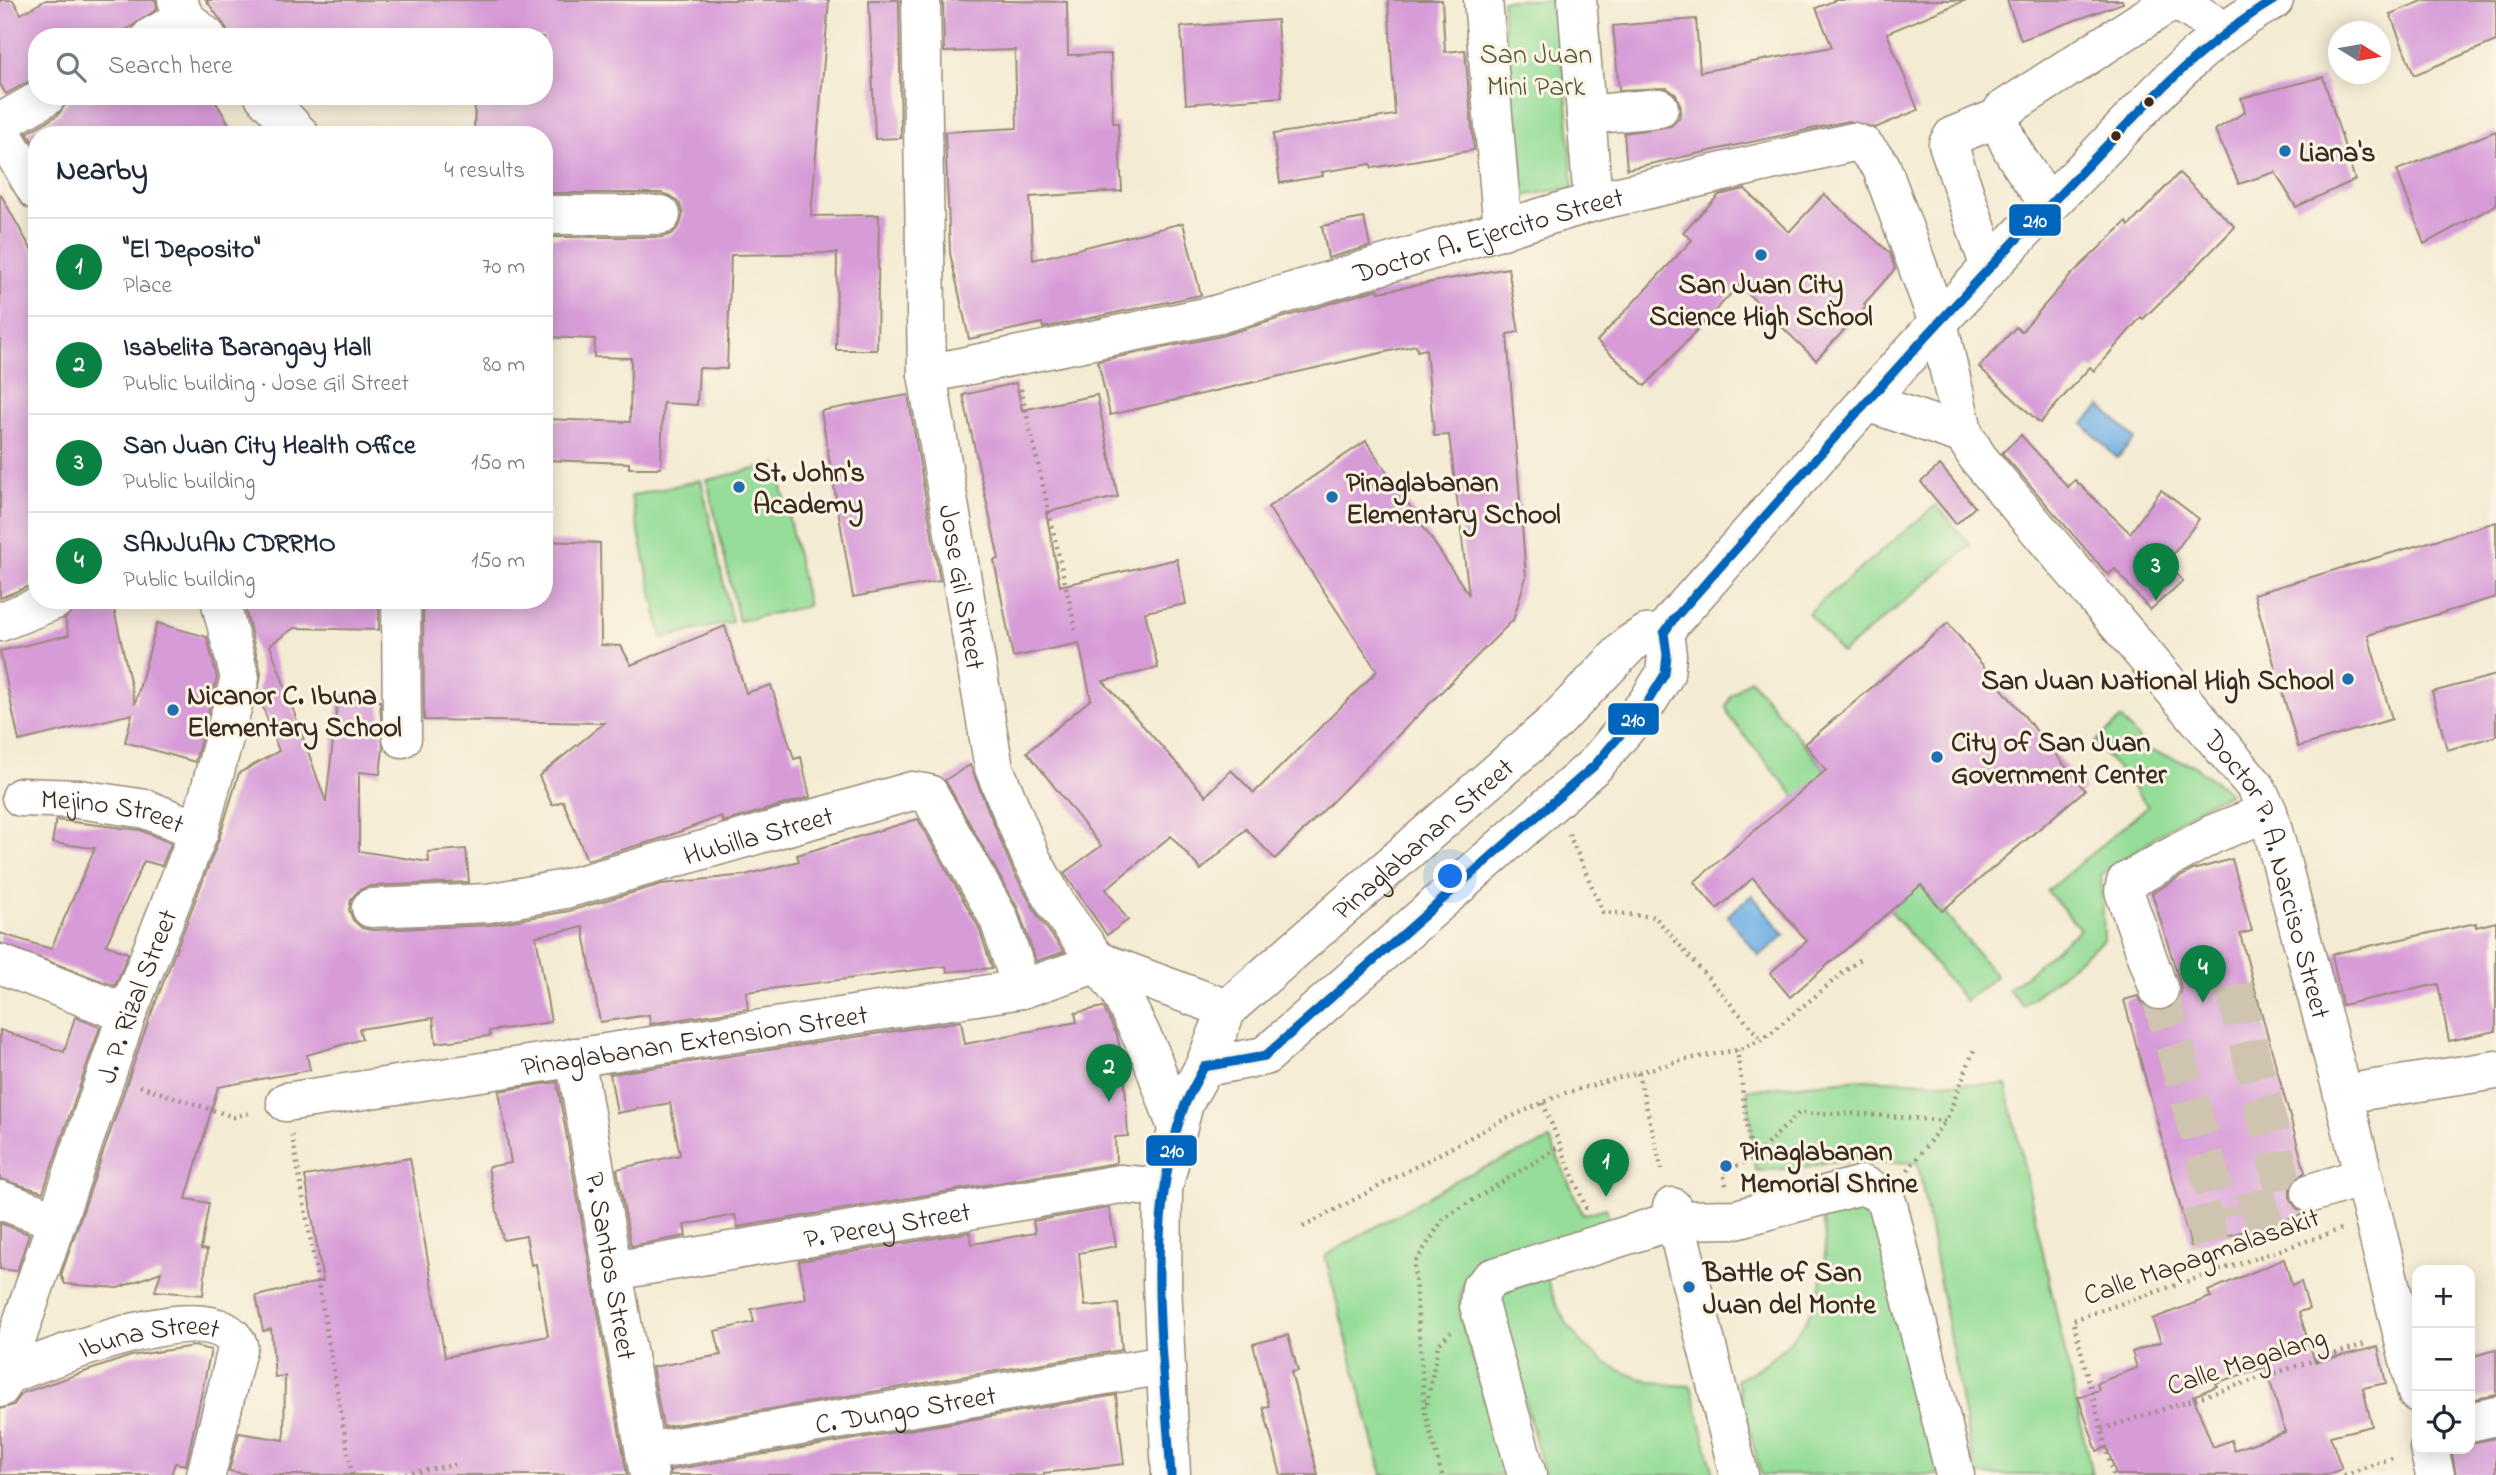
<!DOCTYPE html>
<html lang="en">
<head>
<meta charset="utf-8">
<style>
  body { margin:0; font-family:"Indie Flower",sans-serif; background:#f6f6f7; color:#1f2937 }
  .controls { position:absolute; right:21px; bottom:21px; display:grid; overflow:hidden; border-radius:14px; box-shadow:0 4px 18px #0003 }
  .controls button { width:63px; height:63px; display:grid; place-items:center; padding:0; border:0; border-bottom:2px solid #e0e1e3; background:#fff; color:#1f2937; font:35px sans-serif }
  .compass { position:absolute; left:2328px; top:21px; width:63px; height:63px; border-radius:50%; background:#fff; box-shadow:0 4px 18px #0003; rotate:101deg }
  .you { position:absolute; left:1451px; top:877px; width:24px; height:24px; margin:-18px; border:5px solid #fff; border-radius:50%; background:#1a73e8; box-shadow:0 0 0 10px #1a73e833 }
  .badge { display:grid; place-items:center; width:46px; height:46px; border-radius:50%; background:#0b8043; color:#fff; font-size:23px; font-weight:700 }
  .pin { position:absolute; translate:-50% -58px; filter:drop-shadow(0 2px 4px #0008) }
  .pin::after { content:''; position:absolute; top:37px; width:24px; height:21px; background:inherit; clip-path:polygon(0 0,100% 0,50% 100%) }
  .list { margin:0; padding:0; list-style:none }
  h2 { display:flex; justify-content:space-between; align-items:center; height:91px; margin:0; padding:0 28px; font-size:30px }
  h2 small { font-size:23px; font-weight:400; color:#747a83 }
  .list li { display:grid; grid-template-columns:46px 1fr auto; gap:21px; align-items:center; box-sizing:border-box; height:98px; padding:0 28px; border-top:2px solid #e0e1e3 }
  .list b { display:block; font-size:26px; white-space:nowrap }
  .list p { margin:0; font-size:23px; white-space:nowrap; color:#747a83 }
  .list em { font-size:23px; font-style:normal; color:#747a83 }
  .icon { flex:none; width:38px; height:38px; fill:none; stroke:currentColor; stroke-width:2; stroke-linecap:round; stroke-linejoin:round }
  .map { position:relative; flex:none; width:2496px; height:1475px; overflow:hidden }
  .search { position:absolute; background:#fff; box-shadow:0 4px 18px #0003; left:28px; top:28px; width:525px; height:77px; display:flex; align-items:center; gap:18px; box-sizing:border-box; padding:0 24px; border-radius:28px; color:#747a83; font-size:26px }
  .panel { position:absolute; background:#fff; box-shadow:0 4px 18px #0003; left:28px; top:126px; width:525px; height:483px; border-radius:28px }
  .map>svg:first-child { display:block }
  .green { fill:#95dd98; stroke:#68845b; stroke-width:2 }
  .water { fill:#73b1e6; stroke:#576e82; stroke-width:2 }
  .building { fill:#d79bd8; fill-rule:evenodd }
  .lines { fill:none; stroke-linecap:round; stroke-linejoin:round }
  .minor-tunnel { stroke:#cfc4af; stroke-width:38; stroke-dasharray:38 19; stroke-linecap:butt }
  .minor-casing { stroke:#988a78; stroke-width:41 }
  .major-casing { stroke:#988a78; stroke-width:41 }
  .path { stroke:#988a78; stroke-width:4.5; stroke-dasharray:2 5; stroke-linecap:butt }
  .minor { stroke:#fff; stroke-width:38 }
  .major { stroke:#fff; stroke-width:38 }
  .bus-1-casing { stroke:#fcf5e5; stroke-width:14 }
  .bus-1 { stroke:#0065bd; stroke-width:9 }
  .bus-dot { fill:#3b2a1e; stroke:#fcf5e5; stroke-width:2.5 }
  .poi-dot { fill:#1f6fb2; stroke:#fcf5e5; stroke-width:2.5 }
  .labels { text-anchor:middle; stroke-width:6; stroke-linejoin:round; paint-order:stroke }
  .park-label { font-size:28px; fill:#52573c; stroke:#fcf5e5 }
  .poi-label { font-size:28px; font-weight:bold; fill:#3b2a1e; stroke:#fcf5e5; text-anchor:start }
  .street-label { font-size:28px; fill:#3b2a1e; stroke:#fcf5e5 }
  .line-badge { stroke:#fcf5e5; stroke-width:2.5 }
  .badge-label { font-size:19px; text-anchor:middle; font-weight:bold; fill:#fff }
</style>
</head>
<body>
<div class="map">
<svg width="2496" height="1475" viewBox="0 0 2496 1475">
  <rect width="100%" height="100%" fill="#fcf5e5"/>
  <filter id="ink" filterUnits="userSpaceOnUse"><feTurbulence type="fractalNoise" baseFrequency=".0143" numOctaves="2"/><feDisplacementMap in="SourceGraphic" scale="14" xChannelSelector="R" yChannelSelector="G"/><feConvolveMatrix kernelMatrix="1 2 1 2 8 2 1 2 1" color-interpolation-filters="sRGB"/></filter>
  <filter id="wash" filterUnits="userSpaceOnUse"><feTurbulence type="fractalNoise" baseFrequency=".00686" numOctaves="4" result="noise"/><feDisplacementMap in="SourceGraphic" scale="28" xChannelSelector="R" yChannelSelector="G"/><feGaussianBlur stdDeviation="1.57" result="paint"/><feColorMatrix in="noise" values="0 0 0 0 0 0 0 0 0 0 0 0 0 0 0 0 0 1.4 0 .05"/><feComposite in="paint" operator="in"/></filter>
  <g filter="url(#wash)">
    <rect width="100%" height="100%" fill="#f4ebd3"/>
    <!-- green -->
    <g class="green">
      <path d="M1502 0H1560L1573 187 1516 197Z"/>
      <path d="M777 464 808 606 739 621 707 480Z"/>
      <path d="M701 480 732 622 662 638 631 496Z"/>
      <path d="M1936 505 1971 546 1842 653 1808 613Z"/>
      <path d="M1750 679 1848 797 1817 823 1730 718 1726 707 1731 695Z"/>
      <path d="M2121 719 2148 750 2193 765 2230 793 2199 807 2101 875 2104 939 2023 1006 2008 990 2080 929 2047 891 2148 806 2095 742Z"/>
      <path d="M1901 860 1996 976 1965 1001 1870 886Z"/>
      <path d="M1861 1079 2006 1085 2092 1475H1975L1918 1163 1830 1161 1809 1167 1756 1171 1747 1090Z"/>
      <path d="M1550 1140 1583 1215 1606 1208 1611 1223 1485 1261C1462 1272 1458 1294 1461 1318L1506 1475H1382L1325 1256 1460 1178Z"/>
      <path d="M1845 1205 1867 1207 1880 1220 1938 1475H1761L1737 1380C1805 1346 1837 1288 1821 1212Z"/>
      <path d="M1546 1276C1567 1348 1617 1384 1691 1386L1714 1475H1545L1499 1305 1501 1294Z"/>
    </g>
    <!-- water -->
    <g class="water">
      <path d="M2101 406 2135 439 2117 458 2083 424Z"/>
      <path d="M1752 895 1785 935 1759 956 1727 916Z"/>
    </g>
    <g id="blocks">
      <!-- building -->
      <g class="building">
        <path d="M0 0H13L21 14 46 0H156L157 9 116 37H37V77L6 94 0 84Z"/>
        <path d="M206 0H829L811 216 879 215 877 350H836L837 253 731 255 727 369 699 368 697 405 663 403 661 468H629V463L544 460V419L630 422 631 358 594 357 595 339 545 337 547 237H662L672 234 680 225 683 214 680 204 671 196 661 193H544V135H474L475 96H544V37H228L227 29Z"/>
        <path d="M869 0H899L901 138 875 139Z"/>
        <path d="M943 0 1067 2 1068 55 1111 54 1113 123H1118L1122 191 1030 197 1033 260 1183 223 1201 295 1043 328 1042 323 969 339 950 253 945 132 1017 128 1015 50 944 52Z"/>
        <path d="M1388 0H1442L1445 52 1465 50 1474 150 1372 168 1371 164 1322 172 1323 176 1280 183 1273 134 1395 115Z"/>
        <path d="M1836 0H1966L1887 33 1918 110 1875 128 1848 121 1627 169 1624 133 1671 126 1679 118 1681 107 1676 95 1667 88 1619 90 1613 26 1696 19 1700 72 1832 47 1816 8Z"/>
        <path d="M2007 0H2122L2123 3 2021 40Z"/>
        <path d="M2425 0H2496V41L2414 75 2390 14Z"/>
        <path d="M1277 20 1282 97 1186 104 1181 27Z"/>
        <path d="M2323 77 2355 180 2296 207 2275 172 2239 184 2215 130 2245 112 2241 98Z"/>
        <path d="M77 96H212L236 135H37V148L27 133 58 115 67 102Z"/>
        <path d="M2496 131V205L2424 244 2397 170Z"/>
        <path d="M2179 173 2235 227 2195 268 2143 319 2141 317 2094 371 2090 367 2040 423 1979 367 2016 327 2021 332 2070 276 2126 222 2129 226Z"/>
        <path d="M1745 189 1789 232 1824 194 1890 253 1895 269 1864 304 1867 306 1816 360 1739 285 1645 386 1597 341 1692 240 1683 232 1719 195Z"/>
        <path d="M0 193 37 260V583L0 598Z"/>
        <path d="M1364 218 1370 246 1328 258 1322 226Z"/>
        <path d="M1508 268 1519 332 1507 334 1526 577 1513 620 1275 859 1246 829 1201 870 1171 836 1106 889 1128 920 1107 935 1064 873 1101 846 1027 752 1091 699 1079 643 1013 657 994 560 999 559 963 395 1016 383 1022 410 1097 395 1118 497 1046 512 1060 586 1177 559 1186 604 1145 612 1158 668 1103 681 1206 796 1231 770 1254 793 1377 671 1268 507 1366 441 1469 595 1449 435 1434 436 1426 349 1417 351 1416 345 1110 415 1098 361 1221 336 1378 289 1379 292Z"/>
        <path d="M908 395 940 581 853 597 821 411Z"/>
        <path d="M2021 435 2068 487 2075 480 2130 533 2161 490 2199 519 2167 563 2183 581 2150 610 2115 569 2108 575 2002 453Z"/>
        <path d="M1940 465 1975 507 1956 524 1921 482Z"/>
        <path d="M2496 522V597L2368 635 2392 719 2298 747 2254 594Z"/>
        <path d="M544 541 600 543 601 645 621 646 631 665 725 626 746 693 771 685 794 759 801 757 810 797 723 822 721 816 660 839 587 860 563 801 552 805 539 776 604 723 424 720 423 600H544Z"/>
        <path d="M89 600H112L135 704 157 623 207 637 217 678 195 762 125 742 132 714 19 741 0 651 69 635 65 619 76 605Z"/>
        <path d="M243 600H379V630L294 628 270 645 326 802 338 697 380 701 383 749 380 774 359 772V851L429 862 428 852 466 849 469 882 370 886 359 890 351 899 349 910 353 920 362 928 372 930 489 925 569 911 662 884 745 875 799 861 797 855 918 819 979 928 992 968 947 972 946 966 746 992 748 1009 650 1024 649 1015 600 1022 583 927 536 936 551 1022 489 1031 490 1036 436 1043 433 1018 359 1029 362 1039 307 1055 310 1070 218 1087 186 1199 209 1203 201 1249 207 1250 203 1295 155 1291 161 1272 118 1288 65 1284 61 1275 148 1022 219 839 239 773 279 751 258 694 261 673Z"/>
        <path d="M1948 623 2085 790 1942 911 1921 885 1790 997 1770 973 1807 941 1753 878 1717 909 1694 882 1826 770 1805 744Z"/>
        <path d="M2496 675V736L2447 750 2432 692Z"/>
        <path d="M970 765 1013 871 1039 918 1064 952 1036 961 1018 909 945 780Z"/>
        <path d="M56 820 140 830 171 843 162 866 144 861 106 945 128 953 115 986 0 943V933L51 949 95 848 52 843Z"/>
        <path d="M2232 859 2252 931 2240 934 2305 1172 2295 1179 2290 1187V1199L2296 1208 2305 1214 2191 1246 2124 1000 2138 996 2144 1006 2156 1012 2167 1010 2176 1004 2181 993 2180 983 2152 893 2193 870Z"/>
        <path d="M2496 922V1031L2449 1041 2438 984 2342 1005 2332 954 2476 923V927Z"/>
        <path d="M1103 1007 1117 1035 1124 1065 1128 1136 1115 1137 1116 1163 738 1227 735 1215 684 1225 686 1236 631 1246 617 1169 680 1155 670 1103 617 1113 610 1074 961 1021 965 1044 1077 1022 1075 1013Z"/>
        <path d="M75 1017 100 1027 43 1192 0 1179V1030L64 1052Z"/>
        <path d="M557 1082 627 1475H253L229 1471 239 1433 284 1440 285 1376 275 1377 271 1329 263 1331 256 1296 323 1281 305 1176 410 1158 445 1357 548 1336 536 1264 531 1265 526 1236 503 1240 488 1167 511 1163 499 1091Z"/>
        <path d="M1109 1208 1116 1246 1079 1253 1085 1306 1118 1304 1122 1350 663 1427 652 1367 721 1355 715 1331 754 1322 751 1309 806 1299 799 1261 970 1232 972 1244 1035 1233 1033 1221Z"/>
        <path d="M0 1223 29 1234 17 1271 0 1269Z"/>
        <path d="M2284 1259 2292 1285 2301 1282 2309 1309 2299 1312 2315 1362 2378 1347 2386 1383 2363 1388 2372 1426 2330 1436 2342 1469 2326 1475H2116L2107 1447 2097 1451 2078 1397 2099 1390 2097 1383 2137 1368 2132 1352 2161 1342 2152 1319 2211 1297 2208 1291ZM2266 1367 2285 1432 2234 1450 2231 1440 2213 1447 2193 1396 2217 1386 2215 1383Z"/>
        <path d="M1288 1335 1298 1371 1291 1372 1318 1475H1281L1263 1407 1269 1406 1253 1344Z"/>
        <path d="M194 1346 211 1350 186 1465 175 1463 171 1475H0V1409L14 1405 22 1393 131 1356Z"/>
        <path d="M2496 1350V1395L2470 1400V1357Z"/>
        <path d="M1116 1395 1124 1464 1044 1473V1475H670V1470Z"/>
        <path d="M2496 1438V1475H2456L2451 1449H2470V1443Z"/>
      </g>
    </g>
  </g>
  <g filter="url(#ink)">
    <use href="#blocks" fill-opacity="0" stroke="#988a78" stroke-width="2"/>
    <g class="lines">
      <!-- minor-tunnel -->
      <g class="minor-tunnel">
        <path d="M2234 986 2287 1201"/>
        <path d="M2159 990 2222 1218"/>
        <path d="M2187 1230 2311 1193"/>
      </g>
      <defs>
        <g id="minor">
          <path d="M177 0 185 18 207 37"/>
          <path id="s1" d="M921 0 927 374 994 768 1032 860 1058 907 1120 992 1150 1053 1177 1128"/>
          <path d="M1483 0 1503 230"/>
          <path d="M1577 0 1593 202"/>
          <path d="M151 37 185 18"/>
          <path d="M264 96 300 135"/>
          <path d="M1586 115 1659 108"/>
          <path d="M0 123 47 96"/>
          <path d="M0 130 37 191"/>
          <path d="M2050 204C2035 184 1994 134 2003 110L2169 3 2184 5 2224 31"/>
          <path d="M544 215H661"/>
          <path d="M1989 265 1948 144 1953 136 2000 117"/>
          <path id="s2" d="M927 374 1215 315 1593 202 1853 142 1864 146 1881 166 1938 322 1964 435 1978 458 2256 787 2268 812 2343 1094 2417 1393"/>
          <path d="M1867 402 1964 435"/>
          <path d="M401 600 402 738"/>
          <path d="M0 622 55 600"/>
          <path id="s3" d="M21 797 79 799 146 809 199 831"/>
          <path id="s4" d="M371 908 488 903 565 889 912 791 929 794 999 919 1022 989"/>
          <path d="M0 964 127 1014"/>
          <path d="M2159 990 2124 891 2126 882 2213 834 2268 812"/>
          <path id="s5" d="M575 1057 649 1475"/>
          <path d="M2343 1094 2496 1070"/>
          <path id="s6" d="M286 1102 1022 989 1101 962"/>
          <path d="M2311 1193 2363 1177"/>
          <path d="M0 1200 55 1220"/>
          <path d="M1672 1207 1739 1475"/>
          <path id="s7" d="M613 1271 1120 1184 1163 1188"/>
          <path id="s8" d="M0 1377C46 1362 211 1289 238 1345L206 1475"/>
          <path id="s9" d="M0 1388 127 1014 199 831 240 678 220 600"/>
          <path d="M2470 1422 2496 1416"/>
          <path d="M2429 1449 2435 1475"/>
          <path id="s10" d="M645 1452 1165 1365"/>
          <path d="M1527 1475 1479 1305 1481 1288 1492 1278 1675 1220 1736 1219 1862 1185 1885 1196 1889 1209 1955 1475"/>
        </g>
        <g id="major">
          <path d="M1101 962 1227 1009"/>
          <path d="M1204 1067 1265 1056 1595 765 1647 703 1665 674 1667 655 1664 633 1673 620C1809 468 1941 313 2085 168 2144 108 2199 40 2274 0"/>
          <path id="s11" d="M1171 1475 1162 1283 1163 1188 1184 1103 1204 1067 1227 1009 1556 721 1630 644 1646 634 1664 633"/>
        </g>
      </defs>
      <!-- minor casing -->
      <use href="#minor" class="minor-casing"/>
      <!-- major casing -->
      <use href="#major" class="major-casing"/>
      <!-- path -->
      <g class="path">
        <path d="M1021 389 1076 631"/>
        <path d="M1569 834 1603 912 1655 917 1762 1040"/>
        <path d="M1638 1073 1663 1174"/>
        <path d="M140 1086 234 1117 252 1112"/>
        <path d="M1543 1103 1586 1208 1590 1207"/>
        <path d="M292 1135 352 1475"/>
        <path d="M1752 1159 1799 1113 1864 1114 1946 1121 1975 1047"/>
        <path d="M1908 1170 1945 1121"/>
        <path d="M1726 1185 1723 1172 1752 1159 1737 1050"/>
        <path d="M1303 1227 1499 1122 1565 1093 1683 1060 1737 1050 1762 1040 1861 958"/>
        <path d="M1427 1404 1438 1345 1451 1332"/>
        <path d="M2102 1429 2368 1343"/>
        <path d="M398 1475 460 1464"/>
        <path d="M1442 1475 1425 1413 1414 1264 1444 1218 1559 1147"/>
        <path d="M2113 1475 2073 1320 2342 1229"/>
        <path d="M2344 1475 2395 1457"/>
      </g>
      <!-- minor -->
      <use href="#minor" class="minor"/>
      <!-- major -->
      <use href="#major" class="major"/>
      <defs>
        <path id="bus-1" d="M1171 1475C1163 1356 1143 1225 1183 1110 1188 1095 1197 1081 1204 1067L1265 1056 1595 765 1647 703 1665 674 1667 655 1664 633 1673 620C1802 475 1930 327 2066 188 2132 120 2192 49 2274 0"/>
      </defs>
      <!-- bus-1 casing -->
      <use href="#bus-1" class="bus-1-casing"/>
      <!-- bus-1 -->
      <use href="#bus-1" class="bus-1"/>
    </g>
  </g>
  <!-- markers -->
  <g class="bus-dot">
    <circle cx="2149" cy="102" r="6"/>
    <circle cx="2116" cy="136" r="6"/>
  </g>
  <g class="poi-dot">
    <circle cx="2285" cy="151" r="7"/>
    <circle cx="1761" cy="255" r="7"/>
    <circle cx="739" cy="487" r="7"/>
    <circle cx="1332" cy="497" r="7"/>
    <circle cx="2348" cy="679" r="7"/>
    <circle cx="173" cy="710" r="7"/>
    <circle cx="1937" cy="757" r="7"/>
    <circle cx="1726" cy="1166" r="7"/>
    <circle cx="1689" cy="1287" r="7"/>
  </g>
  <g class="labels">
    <!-- park labels -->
    <g class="park-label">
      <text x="1536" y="63">San Juan<tspan x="1536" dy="32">Mini Park</tspan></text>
    </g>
    <!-- poi labels -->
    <g class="poi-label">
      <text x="2299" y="161">Liana's</text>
      <text x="1761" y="293" text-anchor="middle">San Juan City<tspan x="1761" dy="32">Science High School</tspan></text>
      <text x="753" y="481">St. John's<tspan x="753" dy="32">Academy</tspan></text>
      <text x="1346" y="491">Pinaglabanan<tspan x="1346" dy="32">Elementary School</tspan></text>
      <text x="2334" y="689" text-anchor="end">San Juan National High School</text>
      <text x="187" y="704">Nicanor C. Ibuna<tspan x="187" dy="32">Elementary School</tspan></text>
      <text x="1951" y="751">City of San Juan<tspan x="1951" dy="32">Government Center</tspan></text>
      <text x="1740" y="1160">Pinaglabanan<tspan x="1740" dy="32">Memorial Shrine</tspan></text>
      <text x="1703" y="1281">Battle of San<tspan x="1703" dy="32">Juan del Monte</tspan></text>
    </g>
    <!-- street labels -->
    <g class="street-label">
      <text dy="10" stroke="none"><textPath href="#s2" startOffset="579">Doctor A. Ejercito Street</textPath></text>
      <text dy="10" stroke="none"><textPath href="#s1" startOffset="590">Jose Gil Street</textPath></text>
      <text dy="10" stroke="none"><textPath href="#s3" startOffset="93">Mejino Street</textPath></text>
      <text dy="10" stroke="none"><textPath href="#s4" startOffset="396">Hubilla Street</textPath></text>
      <text dy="10" stroke="none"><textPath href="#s11" startOffset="738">Pinaglabanan Street</textPath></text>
      <text dy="10" stroke="none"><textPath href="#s2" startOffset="1818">Doctor P. A. Narciso Street</textPath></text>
      <text dy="10" stroke="none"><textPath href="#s9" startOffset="415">J. P. Rizal Street</textPath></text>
      <text dy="10" stroke="none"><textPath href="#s6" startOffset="413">Pinaglabanan Extension Street</textPath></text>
      <text dy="10" stroke="none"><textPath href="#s7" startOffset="278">P. Perey Street</textPath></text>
      <text transform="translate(2201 1255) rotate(-19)" y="10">Calle Mapagmalasakit</text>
      <text dy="10" stroke="none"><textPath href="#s5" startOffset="212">P. Santos Street</textPath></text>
      <text dy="10" stroke="none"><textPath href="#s8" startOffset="156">Ibuna Street</textPath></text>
      <text transform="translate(2246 1360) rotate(-18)" y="10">Calle Magalang</text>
      <text dy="10" stroke="none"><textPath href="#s10" startOffset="264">C. Dungo Street</textPath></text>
    </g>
  </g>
  <g class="line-badge">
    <rect x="2008" y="203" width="54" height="34" rx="7" fill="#0065bd"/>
    <rect x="1607" y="702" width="53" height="34" rx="7" fill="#0065bd"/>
    <rect x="1145" y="1134" width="53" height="33" rx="7" fill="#0065bd"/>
  </g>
  <g class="badge-label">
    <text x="2035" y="227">210</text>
    <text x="1633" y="726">210</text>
    <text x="1172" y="1157">210</text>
  </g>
</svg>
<div class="controls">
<button>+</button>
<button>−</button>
<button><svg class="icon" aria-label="locate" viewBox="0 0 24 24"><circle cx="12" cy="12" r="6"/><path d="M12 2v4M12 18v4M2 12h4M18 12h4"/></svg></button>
</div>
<svg class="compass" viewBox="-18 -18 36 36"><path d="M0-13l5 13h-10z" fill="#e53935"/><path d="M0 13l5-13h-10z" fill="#747a83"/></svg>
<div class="you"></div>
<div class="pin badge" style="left:1606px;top:1197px">1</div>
<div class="pin badge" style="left:1109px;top:1102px">2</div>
<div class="pin badge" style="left:2156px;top:601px">3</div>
<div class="pin badge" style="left:2203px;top:1003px">4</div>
<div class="search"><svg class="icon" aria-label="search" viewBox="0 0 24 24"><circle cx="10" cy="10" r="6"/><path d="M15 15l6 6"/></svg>Search here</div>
<section class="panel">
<h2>Nearby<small>4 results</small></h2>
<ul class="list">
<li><span class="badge">1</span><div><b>&quot;El Deposito&quot;</b><p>Place</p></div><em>70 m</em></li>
<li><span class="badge">2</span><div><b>Isabelita Barangay Hall</b><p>Public building · Jose Gil Street</p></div><em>80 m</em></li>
<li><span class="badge">3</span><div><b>San Juan City Health Office</b><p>Public building</p></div><em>150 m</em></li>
<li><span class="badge">4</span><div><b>SANJUAN CDRRMO</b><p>Public building</p></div><em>150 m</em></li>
</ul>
</section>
</div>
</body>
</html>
